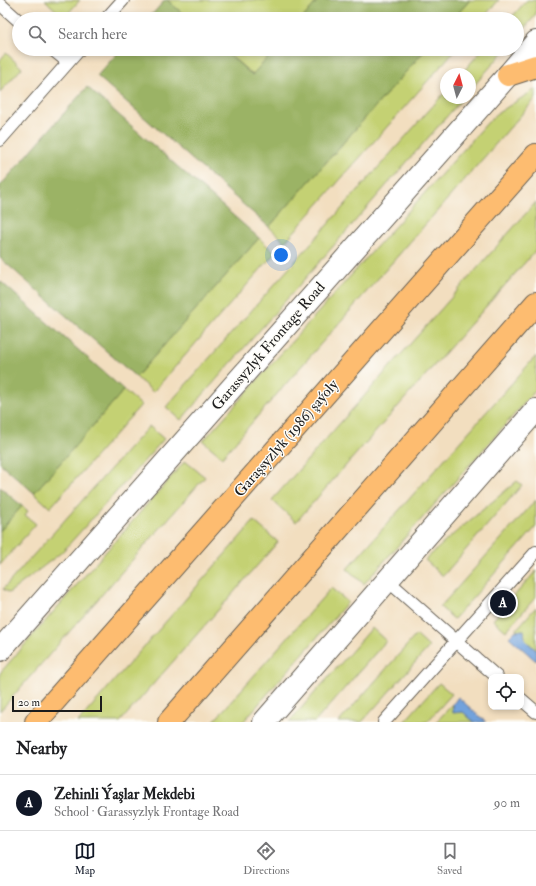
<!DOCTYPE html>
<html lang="en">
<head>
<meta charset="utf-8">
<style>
  body { margin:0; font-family:"IM FELL Double Pica",serif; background:#f2f2f2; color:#202124 }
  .controls { position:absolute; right:12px; bottom:12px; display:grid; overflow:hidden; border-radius:8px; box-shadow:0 2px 6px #0003 }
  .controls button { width:36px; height:36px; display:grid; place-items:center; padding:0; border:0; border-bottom:1px solid #e0e0e0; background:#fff; color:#202124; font:20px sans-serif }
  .compass { position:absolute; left:440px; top:68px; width:36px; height:36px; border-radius:50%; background:#fff; box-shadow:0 2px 6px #0003; rotate:6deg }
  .scale { position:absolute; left:12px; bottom:10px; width:90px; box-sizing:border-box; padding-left:4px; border:2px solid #1c1c1c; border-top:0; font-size:11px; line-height:14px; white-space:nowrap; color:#1c1c1c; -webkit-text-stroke:3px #fdfcf7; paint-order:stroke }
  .you { position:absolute; left:281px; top:255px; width:14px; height:14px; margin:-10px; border:3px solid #fff; border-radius:50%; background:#1a73e8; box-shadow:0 0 0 6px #1a73e833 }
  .badge { display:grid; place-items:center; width:26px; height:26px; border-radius:50%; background:#111827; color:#fff; font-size:13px; font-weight:700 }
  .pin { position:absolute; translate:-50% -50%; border:2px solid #fff; box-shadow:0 1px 4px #0006 }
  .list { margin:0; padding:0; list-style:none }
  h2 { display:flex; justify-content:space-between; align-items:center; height:52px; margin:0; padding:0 16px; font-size:17px }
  h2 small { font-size:13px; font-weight:400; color:#757577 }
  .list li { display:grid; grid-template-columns:26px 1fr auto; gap:12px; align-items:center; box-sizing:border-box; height:56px; padding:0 16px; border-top:1px solid #e0e0e0 }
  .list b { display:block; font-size:15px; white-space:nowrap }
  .list p { margin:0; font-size:13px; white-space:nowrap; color:#757577 }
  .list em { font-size:13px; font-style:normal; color:#757577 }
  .icon { flex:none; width:22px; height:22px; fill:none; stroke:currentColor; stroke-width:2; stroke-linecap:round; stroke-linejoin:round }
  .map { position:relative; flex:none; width:536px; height:722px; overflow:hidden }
  .search { position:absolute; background:#fff; box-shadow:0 2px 6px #0003; left:12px; right:12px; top:12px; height:44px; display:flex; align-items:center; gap:10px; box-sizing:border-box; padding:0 14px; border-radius:22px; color:#757577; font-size:15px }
  .sheet { height:108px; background:#fff }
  nav { display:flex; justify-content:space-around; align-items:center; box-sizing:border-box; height:56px; border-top:1px solid #e0e0e0; background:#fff; font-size:11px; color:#757577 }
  nav a { display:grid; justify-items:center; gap:2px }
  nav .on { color:#111827 }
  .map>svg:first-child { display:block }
  .green { fill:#c4d173; stroke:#707648 }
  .forest { fill:#9bb365; stroke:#5c6840 }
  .water { fill:#72a2dc; stroke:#475f7c }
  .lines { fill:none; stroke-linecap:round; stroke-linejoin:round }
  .lane-casing { stroke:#676055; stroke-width:14 }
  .street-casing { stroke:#676055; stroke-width:24 }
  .primary-casing { stroke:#676055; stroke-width:24 }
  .lane { stroke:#fff; stroke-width:12 }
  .street { stroke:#fff; stroke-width:22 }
  .primary { stroke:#fdbc70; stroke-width:22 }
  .labels { text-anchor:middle; stroke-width:3; stroke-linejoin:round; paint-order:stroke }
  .street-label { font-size:15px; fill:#1c1c1c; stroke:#fdfcf7 }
</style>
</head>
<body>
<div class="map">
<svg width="536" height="722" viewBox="0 0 536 722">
  <rect width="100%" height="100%" fill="#fdfcf7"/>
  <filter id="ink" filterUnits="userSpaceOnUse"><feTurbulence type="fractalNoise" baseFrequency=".025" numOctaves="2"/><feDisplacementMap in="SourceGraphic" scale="8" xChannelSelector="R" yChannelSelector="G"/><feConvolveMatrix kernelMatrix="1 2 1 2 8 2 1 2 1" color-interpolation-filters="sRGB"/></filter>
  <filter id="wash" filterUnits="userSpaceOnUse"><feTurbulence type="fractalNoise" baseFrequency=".012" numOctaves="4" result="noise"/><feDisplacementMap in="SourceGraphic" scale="16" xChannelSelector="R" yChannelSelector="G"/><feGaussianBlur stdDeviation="0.9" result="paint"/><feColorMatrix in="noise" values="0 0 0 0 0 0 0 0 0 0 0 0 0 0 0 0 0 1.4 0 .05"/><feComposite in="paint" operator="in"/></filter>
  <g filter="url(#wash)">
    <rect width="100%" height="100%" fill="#f2debf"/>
    <!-- green -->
    <g class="green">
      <path d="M45 0H80L64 18Z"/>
      <path d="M167 0H318L302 19H189Z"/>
      <path d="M470 0H499L482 19H453Z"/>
      <path d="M527 0H536V15L517 37V19H510Z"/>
      <path d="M223 49H275L253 75Z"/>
      <path d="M426 49H456L285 242 269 227Z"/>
      <path d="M483 49H506L470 90V74H461Z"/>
      <path d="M6 53 22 68 0 92V60Z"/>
      <path d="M534 90H536V98L222 457 203 441 489 121 498 113Z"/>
      <path d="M446 91V98H463L181 420 166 407Z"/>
      <path d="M536 202V250L296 522 272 500Z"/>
      <path d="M259 238 275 253 153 392 136 377Z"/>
      <path d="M536 356V390L364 584 347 569Z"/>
      <path d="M124 390 141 405 50 508 34 493Z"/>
      <path d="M149 426 164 439 62 552 9 593 3 589Z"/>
      <path d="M185 461 205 477 0 711V673Z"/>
      <path d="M517 481 522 485 443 576 425 560 449 538Z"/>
      <path d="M536 500V527L454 619 440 607Z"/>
      <path d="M22 506 28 511 25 515 36 524 0 565V531Z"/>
      <path d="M254 521 278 542 120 722H78Z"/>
      <path d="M536 571V597L506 631 493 620Z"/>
      <path d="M331 588 348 602 243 722H213Z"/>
      <path d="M536 607V650L525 640 524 630 515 631Z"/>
      <path d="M372 628 386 641 315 722H289Z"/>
      <path d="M416 635 429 647 362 722H339Z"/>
      <path d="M439 683 452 694 427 722H404Z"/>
      <path d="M453 704V712H463L474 722H436Z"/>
    </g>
    <!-- forest -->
    <g class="forest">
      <path d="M165 0H167L189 19H148Z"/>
      <path d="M318 0H470L453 19H302Z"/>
      <path d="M121 49H223L252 75 275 49H426L269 227 97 76Z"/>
      <path d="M87 87 259 238 136 377 0 258V186Z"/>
      <path d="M0 281 124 390 34 493 0 463Z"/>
      <path d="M0 487 22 506 0 531Z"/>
    </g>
    <!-- water -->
    <g class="water">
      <path d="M524 630 525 640 536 650V661L509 637 515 631Z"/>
      <path d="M458 697 486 722H474L463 712 453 713V704Z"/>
    </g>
  </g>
  <g filter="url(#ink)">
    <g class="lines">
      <defs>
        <g id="lane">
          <path d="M0 4 19 21"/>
          <path d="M106 19 123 0"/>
          <path d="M52 49 68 62"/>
          <path d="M0 140 80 49"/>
          <path d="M387 580 497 677"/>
          <path d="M521 699 536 712"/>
          <path d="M384 722 536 552"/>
        </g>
        <g id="street">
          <path d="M0 650 508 75 536 42"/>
          <path d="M264 722 536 410"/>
        </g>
        <g id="primary">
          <path d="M508 75 536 66"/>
          <path d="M36 722 536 155"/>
          <path d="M169 722 536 303"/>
        </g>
      </defs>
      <!-- lane casing -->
      <use href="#lane" class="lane-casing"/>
      <!-- street casing -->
      <use href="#street" class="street-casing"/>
      <!-- primary casing -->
      <use href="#primary" class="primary-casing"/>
      <!-- lane -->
      <use href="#lane" class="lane"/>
      <!-- street -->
      <use href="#street" class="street"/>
      <!-- primary -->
      <use href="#primary" class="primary"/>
    </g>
  </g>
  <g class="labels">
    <!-- street labels -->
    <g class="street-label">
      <text transform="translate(268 346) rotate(-49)" y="5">Garassyzlyk Frontage Road</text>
      <text transform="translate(286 438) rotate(-49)" y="5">Garaşsyzlyk (1986) şaýoly</text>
    </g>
  </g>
</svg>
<div class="controls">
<button><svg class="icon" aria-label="locate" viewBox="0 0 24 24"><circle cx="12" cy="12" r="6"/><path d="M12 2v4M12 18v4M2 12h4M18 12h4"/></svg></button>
</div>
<svg class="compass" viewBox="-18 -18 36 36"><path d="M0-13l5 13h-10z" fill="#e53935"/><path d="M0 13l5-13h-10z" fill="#757577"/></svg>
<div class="scale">20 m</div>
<div class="you"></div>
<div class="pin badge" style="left:503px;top:603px">A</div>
<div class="search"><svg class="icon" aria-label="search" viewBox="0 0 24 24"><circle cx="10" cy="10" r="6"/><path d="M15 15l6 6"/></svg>Search here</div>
</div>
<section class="sheet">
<h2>Nearby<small></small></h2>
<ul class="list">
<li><span class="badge">A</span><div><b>Zehinli Ýaşlar Mekdebi</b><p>School · Garassyzlyk Frontage Road</p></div><em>90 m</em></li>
</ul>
</section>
<nav>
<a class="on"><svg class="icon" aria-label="map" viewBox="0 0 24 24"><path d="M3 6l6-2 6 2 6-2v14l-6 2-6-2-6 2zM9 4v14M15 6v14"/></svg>Map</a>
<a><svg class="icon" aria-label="directions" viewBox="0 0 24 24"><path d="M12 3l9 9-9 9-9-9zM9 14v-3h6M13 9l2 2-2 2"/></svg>Directions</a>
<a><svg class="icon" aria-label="saved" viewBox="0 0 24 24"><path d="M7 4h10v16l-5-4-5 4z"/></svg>Saved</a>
</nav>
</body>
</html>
